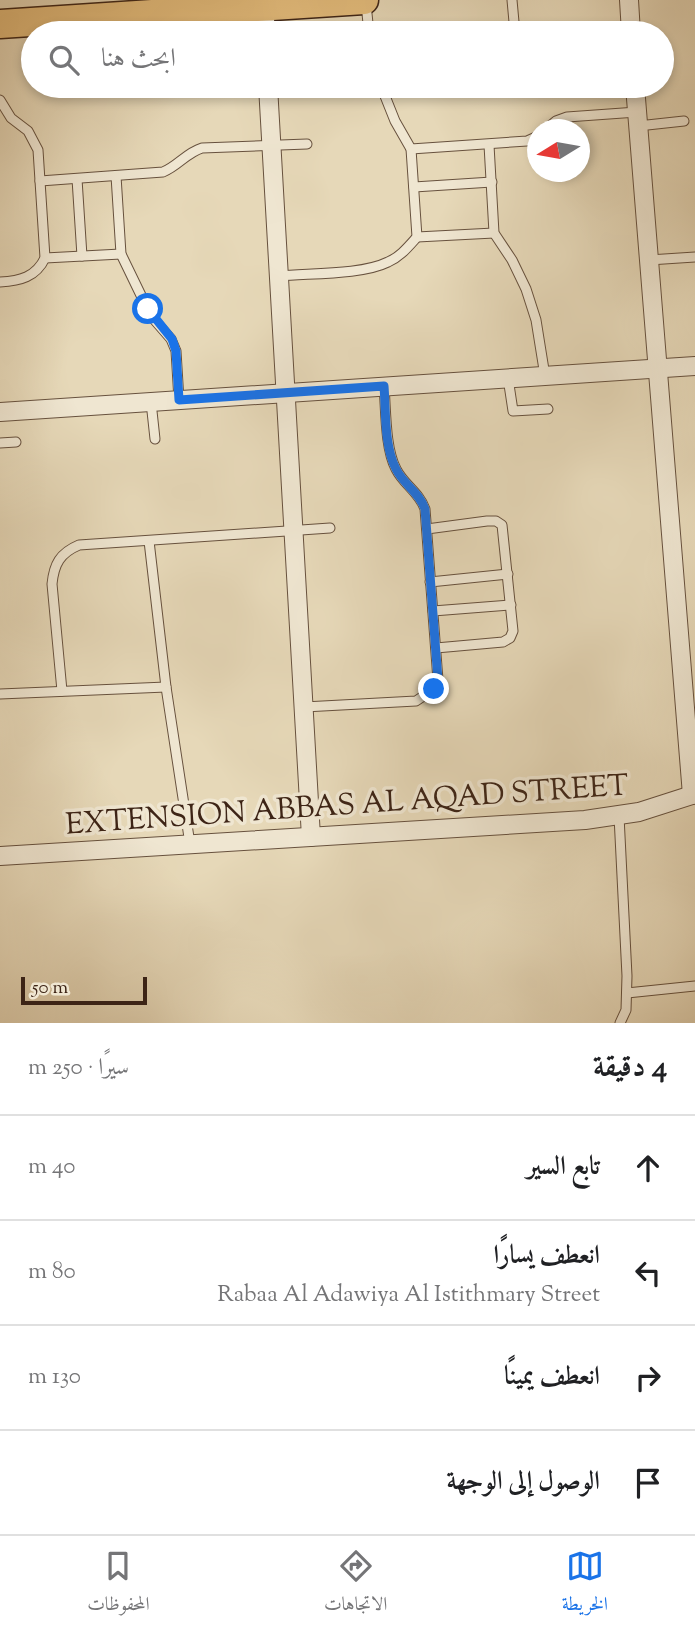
<!DOCTYPE html>
<html lang="ar">
<head>
<meta charset="utf-8">
<style>
  body { margin:0; font-family:"Sorts Mill Goudy",Amiri,serif; background:#f2f2f2; color:#202124; direction:rtl }
  .compass { position:absolute; left:527px; top:119px; width:63px; height:63px; border-radius:50%; background:#fff; box-shadow:0 4px 10px #0003; rotate:259deg }
  .scale { position:absolute; left:21px; bottom:18px; width:126px; box-sizing:border-box; padding-left:7px; border:4px solid #3d2416; border-top:0; font-size:19px; line-height:24px; white-space:nowrap; color:#3d2416; -webkit-text-stroke:5px #efe6d1; paint-order:stroke }
  .stop { position:absolute; width:21px; height:21px; margin:-16px; border:5px solid #1a73e8; border-radius:50%; background:#fff }
  .stop.end { background:#1a73e8; border-color:#fff; box-shadow:0 2px 7px #0008 }
  .list { margin:0; padding:0; list-style:none }
  h2 { display:flex; justify-content:space-between; align-items:center; height:91px; margin:0; padding:0 28px; font-size:30px }
  h2 small { font-size:23px; font-weight:400; color:#757577 }
  .list li { display:grid; grid-template-columns:46px 1fr auto; gap:21px; align-items:center; box-sizing:border-box; height:105px; padding:0 28px; border-top:2px solid #e0e0e0 }
  .list b { display:block; font-size:26px; white-space:nowrap }
  .list p { margin:0; font-size:23px; white-space:nowrap; color:#757577 }
  .list em { font-size:23px; font-style:normal; color:#757577 }
  .icon { flex:none; width:38px; height:38px; fill:none; stroke:currentColor; stroke-width:2; stroke-linecap:round; stroke-linejoin:round }
  .map { position:relative; flex:none; width:695px; height:1023px; overflow:hidden; direction:ltr }
  .search { position:absolute; background:#fff; box-shadow:0 4px 10px #0003; left:21px; right:21px; top:21px; height:77px; display:flex; align-items:center; gap:18px; box-sizing:border-box; padding:0 24px; border-radius:38px; color:#757577; font-size:26px }
  .sheet { height:511px; background:#fff }
  nav { display:flex; justify-content:space-around; align-items:center; box-sizing:border-box; height:98px; border-top:2px solid #e0e0e0; background:#fff; font-size:19px; color:#757577 }
  nav a { display:grid; justify-items:center; gap:4px }
  nav .on { color:#1a73e8 }
  .map>svg:first-child { display:block }
  .lines { fill:none; stroke-linecap:round; stroke-linejoin:round }
  .lane-casing { stroke:#67513e; stroke-width:11 }
  .street-casing { stroke:#67513e; stroke-width:20 }
  .primary-casing { stroke:#3d2416; stroke-width:31 }
  .lane { stroke:#efe6d1; stroke-width:9 }
  .street { stroke:#efe6d1; stroke-width:18 }
  .primary { stroke:#e3bc7c; stroke-width:28 }
  .route { stroke:#1a73e8; stroke-width:9 }
  .labels { text-anchor:middle; stroke-width:7; stroke-linejoin:round; paint-order:stroke }
  .street-label { font-size:30px; fill:#3d2416; stroke:#efe6d1 }
</style>
</head>
<body>
<div class="map">
<svg width="695" height="1023" viewBox="0 0 695 1023">
  <rect width="100%" height="100%" fill="#e6d8b8"/>
  <filter id="stains"><feTurbulence type="fractalNoise" baseFrequency=".00286" numOctaves="4"/><feColorMatrix values="0 0 0 0 .2 0 0 0 0 .09 0 0 0 0 .02 0 0 0 .5 -.17"/></filter>
  <radialGradient id="worn" r=".72"><stop offset=".6" stop-color="#630" stop-opacity="0"/><stop offset="1" stop-color="#630" stop-opacity=".3"/></radialGradient>
  <g class="lines">
    <defs>
      <g id="lane">
        <path d="M512 0 515 33"/>
        <path d="M366 4 369 33"/>
        <path d="M0 100 11 118 28 131 38 150 45 258C36 277 20 281 0 282"/>
        <path d="M638 126 684 121"/>
        <path d="M545 130 556 121 567 117 637 112"/>
        <path d="M489 145 494 233 512 260 526 289 536 320 545 376"/>
        <path d="M411 149 527 141 538 136"/>
        <path d="M116 176 121 254 151 316 171 339 176 351 179 400"/>
        <path d="M77 179 82 256"/>
        <path d="M40 181 163 172C178 166 186 153 202 148L307 144"/>
        <path d="M414 187 492 182"/>
        <path d="M417 237 494 233"/>
        <path d="M45 258 121 254"/>
        <path d="M649 260 695 257"/>
        <path d="M279 276C309 273 362 275 388 262 400 257 408 247 417 237L411 149 395 121 381 86"/>
        <path d="M508 378 513 411 548 409"/>
        <path d="M151 402 155 439"/>
        <path d="M0 443 16 442"/>
        <path d="M427 529 487 521H496L502 525 513 631 510 638 503 642 436 648"/>
        <path d="M149 541 166 687 190 844"/>
        <path d="M430 582 508 574"/>
        <path d="M433 611 511 605"/>
        <path d="M62 691 52 584C54 564 60 553 79 545L330 528"/>
        <path d="M0 694 166 687"/>
        <path d="M304 707 416 701 434 689 438 680 425 509C419 492 404 485 396 469 385 448 386 410 384 386"/>
        <path d="M619 816 627 976 626 1010 620 1023"/>
        <path d="M627 993 695 986"/>
      </g>
      <g id="street">
        <path d="M629 0 631 33"/>
        <path d="M264 6 266 33"/>
        <path d="M268 86 311 837"/>
        <path d="M635 86 692 795"/>
        <path d="M0 412 695 366"/>
        <path d="M0 856 585 820 639 812 695 794"/>
      </g>
      <path id="primary" d="M0 24 364 0"/>
    </defs>
    <!-- lane casing -->
    <use href="#lane" class="lane-casing"/>
    <!-- street casing -->
    <use href="#street" class="street-casing"/>
    <!-- primary casing -->
    <use href="#primary" class="primary-casing"/>
    <!-- lane -->
    <use href="#lane" class="lane"/>
    <!-- street -->
    <use href="#street" class="street"/>
    <!-- primary -->
    <use href="#primary" class="primary"/>
  </g>
  <g class="lines">
    <!-- route -->
    <path class="route" d="M148 309 172 339 176 351 179 400 384 386C386 412 384 446 396 469 404 485 419 492 425 509L438 680 434 689"/>
  </g>
  <g class="labels">
    <!-- street labels -->
    <g class="street-label">
      <text transform="translate(347 804) rotate(-4)" y="10">EXTENSION ABBAS AL AQAD STREET</text>
    </g>
  </g>
  <rect width="100%" height="100%" filter="url(#stains)"/>
  <rect width="100%" height="100%" fill="url(#worn)"/>
</svg>
<svg class="compass" viewBox="-18 -18 36 36"><path d="M0-13l5 13h-10z" fill="#e53935"/><path d="M0 13l5-13h-10z" fill="#757577"/></svg>
<div class="scale">50 m</div>
<div class="stop" style="left:148px;top:309px"></div>
<div class="stop end" style="left:434px;top:689px"></div>
<div class="search"><svg class="icon" aria-label="search" viewBox="0 0 24 24"><circle cx="10" cy="10" r="6"/><path d="M15 15l6 6"/></svg>ابحث هنا</div>
</div>
<section class="sheet">
<h2>4 دقيقة<small>سيرًا · 250 m</small></h2>
<ul class="list">
<li><svg class="icon" aria-label="ahead" viewBox="0 0 24 24"><path d="M12 20V5M6 11l6-6 6 6"/></svg><div><b>تابع السير</b></div><em>40 m</em></li>
<li><svg class="icon" aria-label="left" viewBox="0 0 24 24"><path d="M17 20v-9H6M10 6l-5 5 5 5"/></svg><div><b>انعطف يسارًا</b><p>Rabaa Al Adawiya Al Istithmary Street</p></div><em>80 m</em></li>
<li><svg class="icon" aria-label="right" viewBox="0 0 24 24"><path d="M7 20v-9h11M14 6l5 5-5 5"/></svg><div><b>انعطف يمينًا</b></div><em>130 m</em></li>
<li><svg class="icon" aria-label="arrive" viewBox="0 0 24 24"><path d="M6 21V4h12l-3 4 3 4H6"/></svg><div><b>الوصول إلى الوجهة</b></div></li>
</ul>
</section>
<nav>
<a class="on"><svg class="icon" aria-label="map" viewBox="0 0 24 24"><path d="M3 6l6-2 6 2 6-2v14l-6 2-6-2-6 2zM9 4v14M15 6v14"/></svg>الخريطة</a>
<a><svg class="icon" aria-label="directions" viewBox="0 0 24 24"><path d="M12 3l9 9-9 9-9-9zM9 14v-3h6M13 9l2 2-2 2"/></svg>الاتجاهات</a>
<a><svg class="icon" aria-label="saved" viewBox="0 0 24 24"><path d="M7 4h10v16l-5-4-5 4z"/></svg>المحفوظات</a>
</nav>
</body>
</html>
